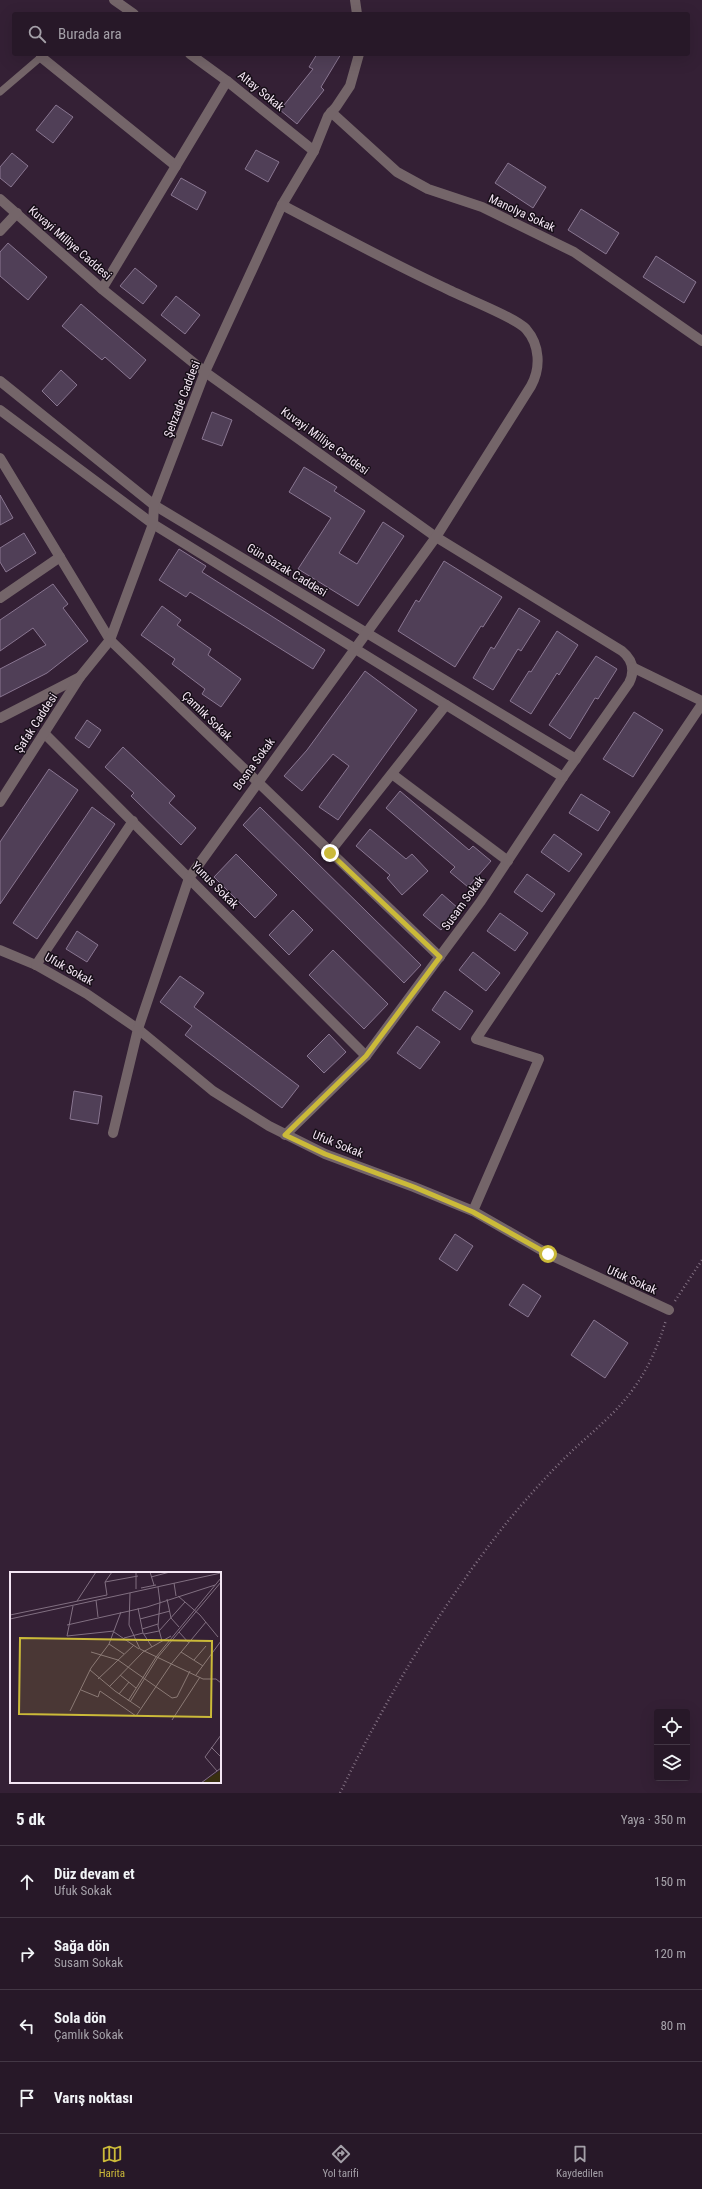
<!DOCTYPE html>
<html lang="tr">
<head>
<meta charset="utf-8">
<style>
  body { margin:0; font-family:"Roboto Condensed",sans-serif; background:#332534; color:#f1f3f6 }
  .controls { position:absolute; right:12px; bottom:12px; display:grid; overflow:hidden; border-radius:4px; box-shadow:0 4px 16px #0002 }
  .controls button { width:36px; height:36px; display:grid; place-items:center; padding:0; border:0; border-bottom:1px solid #433745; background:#271828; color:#f1f3f6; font:20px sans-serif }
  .stop { position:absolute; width:12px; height:12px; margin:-9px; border:3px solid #cbba39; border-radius:50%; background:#fff }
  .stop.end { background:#cbba39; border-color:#fff; box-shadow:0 1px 4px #0008 }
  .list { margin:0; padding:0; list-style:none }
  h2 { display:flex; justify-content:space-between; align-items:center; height:52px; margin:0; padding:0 16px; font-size:17px }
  h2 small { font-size:13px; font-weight:400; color:#a4a0a8 }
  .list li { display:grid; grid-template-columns:26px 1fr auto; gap:12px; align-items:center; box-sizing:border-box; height:72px; padding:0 16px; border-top:1px solid #433745 }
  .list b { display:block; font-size:15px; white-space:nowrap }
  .list p { margin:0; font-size:13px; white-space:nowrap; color:#a4a0a8 }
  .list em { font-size:13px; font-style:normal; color:#a4a0a8 }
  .icon { flex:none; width:22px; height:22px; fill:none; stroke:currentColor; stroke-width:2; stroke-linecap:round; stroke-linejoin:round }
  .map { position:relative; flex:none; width:702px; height:1793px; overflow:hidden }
  .search { position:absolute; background:#271828; box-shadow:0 4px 16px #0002; left:12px; right:12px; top:12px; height:44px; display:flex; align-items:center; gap:10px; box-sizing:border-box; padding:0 14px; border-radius:4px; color:#a4a0a8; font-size:15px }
  .sheet { height:340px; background:#271828 }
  nav { display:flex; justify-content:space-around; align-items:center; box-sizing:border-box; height:56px; border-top:1px solid #433745; background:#271828; font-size:11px; color:#a4a0a8 }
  nav a { display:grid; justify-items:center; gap:2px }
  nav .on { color:#cbba39 }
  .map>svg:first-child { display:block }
  .building { fill:#503f57; stroke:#897691 }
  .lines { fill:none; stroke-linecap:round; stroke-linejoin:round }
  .path { stroke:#837183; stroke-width:2.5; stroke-dasharray:1 3; stroke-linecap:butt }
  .service { stroke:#746569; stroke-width:7 }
  .minor { stroke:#746569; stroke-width:10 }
  .route { stroke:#cbba39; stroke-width:5 }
  .labels { text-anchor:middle; stroke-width:3; stroke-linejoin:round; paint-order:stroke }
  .street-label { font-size:12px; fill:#f4e6f4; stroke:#160e17 }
  .inset-road { fill:none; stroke:#816f81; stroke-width:1 }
  .view { fill:#cbba39; fill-opacity:0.15; stroke:#cbba39; stroke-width:2 }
  .inset-edge { fill:none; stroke:#f4e6f4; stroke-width:2 }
</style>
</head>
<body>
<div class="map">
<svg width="702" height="1793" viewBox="0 0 702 1793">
  <rect width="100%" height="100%" fill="#342035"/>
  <!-- building -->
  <g class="building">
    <path d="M317 54H341L321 87 324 90 297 124 280 110 313 69 309 67Z"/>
    <path d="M56 105 73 117 53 143 36 130Z"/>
    <path d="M256 150 279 162 268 182 245 169Z"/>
    <path d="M12 153 28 166 11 187 0 178V167Z"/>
    <path d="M508 163 546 187 533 208 495 183Z"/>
    <path d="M181 178 206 192 197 210 171 195Z"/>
    <path d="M581 209 619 233 606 254 568 230Z"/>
    <path d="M8 243 47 277 28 300 0 276V252Z"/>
    <path d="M656 256 696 282 684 303 643 277Z"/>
    <path d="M135 268 157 286 143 304 120 286Z"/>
    <path d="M176 296 200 315 185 334 161 315Z"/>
    <path d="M81 304 146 360 130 379 105 357 102 360 62 326Z"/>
    <path d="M61 370 77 385 57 406 42 391Z"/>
    <path d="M212 412 232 420 222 446 202 439Z"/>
    <path d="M304 467 337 487 334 491 365 511 339 553 357 564 383 522 404 536 358 606 298 569 331 518 289 492Z"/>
    <path d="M0 495 13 518 0 525Z"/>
    <path d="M24 533 36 553 6 572 0 562V548Z"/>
    <path d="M179 549 206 566 202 572 325 650 313 669 190 592 186 597 159 580Z"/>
    <path d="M444 561 502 597 483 627 481 626 455 667 398 631 416 600 419 602Z"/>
    <path d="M53 584 68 604 63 608 88 641 47 673 0 697V669L46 645 33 628 0 651V620Z"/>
    <path d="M162 606 181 620 177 625 211 649 208 655 241 679 221 707 202 694 205 689 172 664 175 659 141 635Z"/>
    <path d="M519 608 540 621 521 651 518 649 493 690 473 678 491 647 494 649Z"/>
    <path d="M557 631 578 645 559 675 557 673 531 714 510 701 529 671 531 672Z"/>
    <path d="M596 656 617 669 598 699 595 698 570 739 549 725Z"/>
    <path d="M365 671 417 710 338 820 319 807 349 766 333 754 302 791 284 776 307 750Z"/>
    <path d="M634 712 663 730 633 777 603 759Z"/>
    <path d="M87 720 101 730 89 748 75 738Z"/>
    <path d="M123 747 175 796 169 803 196 828 181 845 131 796 134 793 105 767Z"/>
    <path d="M49 769 78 790 0 904V842Z"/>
    <path d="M400 791 469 850 473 846 491 861 468 887 450 872 455 867 386 808Z"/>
    <path d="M581 794 610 812 598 831 569 813Z"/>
    <path d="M92 807 115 824 37 939 13 923Z"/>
    <path d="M260 807 421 965 404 983 243 825Z"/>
    <path d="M370 829 406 859 412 854 428 871 402 895 387 878 390 875 356 846Z"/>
    <path d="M554 834 582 854 569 872 541 852Z"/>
    <path d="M236 854 277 895 255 918 214 877Z"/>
    <path d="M527 874 555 894 542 912 514 892Z"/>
    <path d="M442 894 459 909 441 930 423 915Z"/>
    <path d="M293 910 313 930 289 955 269 935Z"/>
    <path d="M500 913 528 933 515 951 487 931Z"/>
    <path d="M77 931 98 945 87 962 66 949Z"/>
    <path d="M333 950 388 1004 364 1029 309 975Z"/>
    <path d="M473 952 500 973 486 991 459 970Z"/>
    <path d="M180 976 204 993 194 1007 299 1086 282 1108 185 1035 192 1026 160 1002Z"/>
    <path d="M445 991 473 1011 460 1030 432 1010Z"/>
    <path d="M417 1026 440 1042 420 1069 397 1053Z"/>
    <path d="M329 1034 346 1052 324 1073 307 1056Z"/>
    <path d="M74 1091 102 1096 98 1124 70 1119Z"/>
    <path d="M455 1234 473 1246 457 1271 439 1259Z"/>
    <path d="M523 1284 541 1296 528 1317 509 1305Z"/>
    <path d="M594 1320 628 1343 605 1378 571 1355Z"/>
  </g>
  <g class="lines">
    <!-- path -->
    <g class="path">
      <path d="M675 1301 702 1260"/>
      <path d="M340 1793C386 1698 442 1604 508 1521 528 1497 548 1474 571 1452 594 1430 618 1412 636 1385 650 1365 659 1343 666 1320"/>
    </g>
    <!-- service -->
    <path class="service" d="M0 92 41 57"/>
    <!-- minor -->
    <g class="minor">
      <path d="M114 0 134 14"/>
      <path d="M355 0 357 14"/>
      <path d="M190 54 227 81 314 151"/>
      <path d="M41 57 176 166"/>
      <path d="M331 112 397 172 428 189 482 207 574 252 702 341"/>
      <path d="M0 199 102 289 205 372 436 537 622 651C633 660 635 671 629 683L563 777 481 901 366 1056 285 1135"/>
      <path d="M0 231 17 213"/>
      <path d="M102 289 227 81"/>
      <path d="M0 381 154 505 576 759"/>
      <path d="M0 410 153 524 563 777"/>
      <path d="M0 458 110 640 440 957"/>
      <path d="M0 598 60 557"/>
      <path d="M632 667 702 701"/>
      <path d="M0 718 80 677 110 640 153 524 154 505 205 372 282 205 314 151 328 116 336 107 350 86 359 54"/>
      <path d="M44 733 366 1056"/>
      <path d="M392 774 508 861"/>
      <path d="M0 802 80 677"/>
      <path d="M329 853 446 705"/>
      <path d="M0 950 36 965 87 994 138 1029 213 1091 269 1126 325 1154 414 1187 473 1211 548 1254 669 1310"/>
      <path d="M36 965 133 821"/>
      <path d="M113 1133 138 1029 189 878 436 537 531 386C541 368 540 345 526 329 515 317 462 297 445 288 389 262 336 233 282 205"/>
      <path d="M473 1211 539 1059 476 1039 702 704"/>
    </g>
  </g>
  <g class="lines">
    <!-- route -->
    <path class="route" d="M330 853 440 957 366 1056 285 1135 325 1154 414 1187 473 1212 548 1254"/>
  </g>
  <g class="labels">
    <!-- street labels -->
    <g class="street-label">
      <text transform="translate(261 91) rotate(39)" y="4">Altay Sokak</text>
      <text transform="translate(522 213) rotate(25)" y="4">Manolya Sokak</text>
      <text transform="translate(70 243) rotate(41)" y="4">Kuvayi Milliye Caddesi</text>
      <text transform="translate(182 399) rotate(-69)" y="4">Şehzade Caddesi</text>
      <text transform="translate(325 441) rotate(36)" y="4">Kuvayi Milliye Caddesi</text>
      <text transform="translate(287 570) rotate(31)" y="4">Gün Sazak Caddesi</text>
      <text transform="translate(207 716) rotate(44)" y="4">Çamlık Sokak</text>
      <text transform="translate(36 723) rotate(-57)" y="4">Şafak Caddesi</text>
      <text transform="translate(254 764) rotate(-54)" y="4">Bosna Sokak</text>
      <text transform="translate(215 885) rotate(45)" y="4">Yunus Sokak</text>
      <text transform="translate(463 903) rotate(-54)" y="4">Susam Sokak</text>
      <text transform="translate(69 969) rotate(29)" y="4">Ufuk Sokak</text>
      <text transform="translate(338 1144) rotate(22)" y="4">Ufuk Sokak</text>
      <text transform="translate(632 1280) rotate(24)" y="4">Ufuk Sokak</text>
    </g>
  </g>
  <!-- overview -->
  <g transform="translate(10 1572)">
    <rect width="211" height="211" fill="#342035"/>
    <path d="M211 198V211H192L199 206Z" fill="#382f0f"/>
    <path class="inset-road" d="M140 0 144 13M141 5 160 0M95 10 128 4M164 11 166 24M148 15 150 30 148 54 152 69M131 16 146 13M126 17V0M120 21 119 53 130 77 193 107H206L211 111M97 23 95 10 102 0M168 24 190 43 208 65M157 27 161 46 169 55M86 28 88 45M67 29 86 0M63 34 57 64 104 59M128 36 133 61 142 75M0 43 97 23M0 47 211 1M130 47 160 39M57 53 137 35 205 13M132 57 148 52M104 60 129 77M169 60 179 71M134 62 149 59 175 30M114 66 133 61M99 72 114 82M81 80 108 88 162 126 167 125 180 99M171 80 193 94M184 88 196 74M80 98 105 119 130 136M110 103 126 116M186 103 211 69M88 107 124 73M99 115 133 80 161 64M71 118 88 125 90 119 126 144 162 91 196 50M109 122 119 110M118 129 146 85 211 6M120 130 148 85 211 10M60 139 81 96 99 72 111 40M162 148 190 105M201 175 211 185M207 199 195 185 211 163M191 211 211 196"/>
    <path class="view" d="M10 66 202 69 201 145 9 142Z"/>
    <rect width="211" height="211" class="inset-edge"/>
  </g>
</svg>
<div class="controls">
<button><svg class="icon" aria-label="locate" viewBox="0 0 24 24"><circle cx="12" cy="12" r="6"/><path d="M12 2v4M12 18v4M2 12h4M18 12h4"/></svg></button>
<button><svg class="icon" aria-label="layers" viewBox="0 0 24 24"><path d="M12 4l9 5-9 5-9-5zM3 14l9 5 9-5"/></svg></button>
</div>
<div class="stop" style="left:548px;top:1254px"></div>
<div class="stop end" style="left:330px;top:853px"></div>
<div class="search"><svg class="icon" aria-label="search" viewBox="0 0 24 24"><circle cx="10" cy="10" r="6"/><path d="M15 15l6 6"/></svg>Burada ara</div>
</div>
<section class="sheet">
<h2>5 dk<small>Yaya · 350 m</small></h2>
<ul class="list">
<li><svg class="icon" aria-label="ahead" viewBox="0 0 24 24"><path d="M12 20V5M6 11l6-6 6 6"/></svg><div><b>Düz devam et</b><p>Ufuk Sokak</p></div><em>150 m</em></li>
<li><svg class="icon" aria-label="right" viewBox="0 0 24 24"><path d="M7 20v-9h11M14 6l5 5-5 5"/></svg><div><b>Sağa dön</b><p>Susam Sokak</p></div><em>120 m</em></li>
<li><svg class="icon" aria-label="left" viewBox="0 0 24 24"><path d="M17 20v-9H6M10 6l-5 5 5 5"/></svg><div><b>Sola dön</b><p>Çamlık Sokak</p></div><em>80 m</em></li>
<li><svg class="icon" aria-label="arrive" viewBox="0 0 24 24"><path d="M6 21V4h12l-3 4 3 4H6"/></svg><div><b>Varış noktası</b></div></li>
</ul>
</section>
<nav>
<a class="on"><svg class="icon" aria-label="map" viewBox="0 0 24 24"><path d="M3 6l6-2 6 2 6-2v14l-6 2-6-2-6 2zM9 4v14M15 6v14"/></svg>Harita</a>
<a><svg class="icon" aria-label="directions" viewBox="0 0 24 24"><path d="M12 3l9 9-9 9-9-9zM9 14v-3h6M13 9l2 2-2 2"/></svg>Yol tarifi</a>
<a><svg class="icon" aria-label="saved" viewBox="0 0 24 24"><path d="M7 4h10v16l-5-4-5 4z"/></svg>Kaydedilen</a>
</nav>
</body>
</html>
